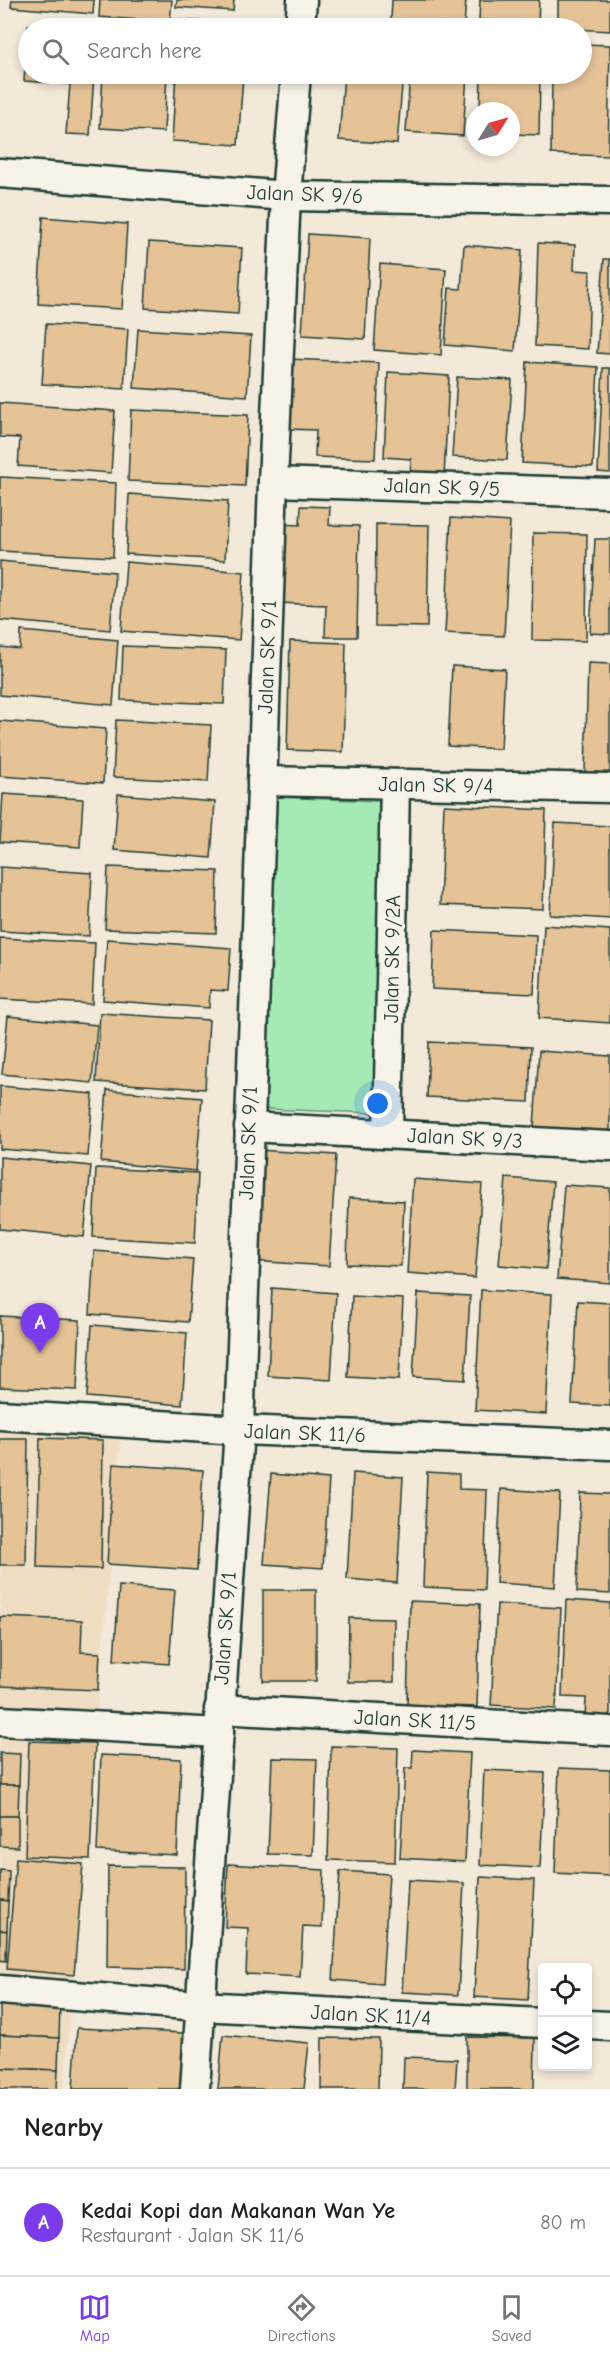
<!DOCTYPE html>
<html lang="en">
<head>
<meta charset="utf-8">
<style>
  body { margin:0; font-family:"Comic Neue",sans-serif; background:#f6f6f6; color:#202124 }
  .controls { position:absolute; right:18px; bottom:18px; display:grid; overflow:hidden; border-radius:6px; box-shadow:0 3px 9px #0003 }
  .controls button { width:54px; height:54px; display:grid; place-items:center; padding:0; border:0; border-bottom:2px solid #e0e0e0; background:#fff; color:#202124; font:30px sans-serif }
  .compass { position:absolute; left:466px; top:102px; width:54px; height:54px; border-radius:50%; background:#fff; box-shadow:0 3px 9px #0003; rotate:53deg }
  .you { position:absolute; left:378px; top:1104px; width:21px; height:21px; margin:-15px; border:4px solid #fff; border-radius:50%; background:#1a73e8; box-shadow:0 0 0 9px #1a73e833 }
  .badge { display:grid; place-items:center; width:39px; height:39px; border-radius:50%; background:#7c3aed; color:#fff; font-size:20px; font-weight:700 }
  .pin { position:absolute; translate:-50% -50px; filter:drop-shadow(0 2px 3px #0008) }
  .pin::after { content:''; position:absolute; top:32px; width:21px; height:18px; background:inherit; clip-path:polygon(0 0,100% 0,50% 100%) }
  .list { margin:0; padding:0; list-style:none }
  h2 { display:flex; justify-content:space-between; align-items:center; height:78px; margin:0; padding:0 24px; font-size:26px }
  h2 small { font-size:20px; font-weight:400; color:#757577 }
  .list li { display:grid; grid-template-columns:39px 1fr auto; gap:18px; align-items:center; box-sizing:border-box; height:108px; padding:0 24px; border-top:2px solid #e0e0e0 }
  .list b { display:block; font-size:22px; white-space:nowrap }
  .list p { margin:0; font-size:20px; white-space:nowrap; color:#757577 }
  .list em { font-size:20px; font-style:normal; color:#757577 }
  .icon { flex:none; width:33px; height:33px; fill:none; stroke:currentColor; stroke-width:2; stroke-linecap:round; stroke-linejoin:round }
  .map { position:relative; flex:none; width:610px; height:2089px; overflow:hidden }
  .search { position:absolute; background:#fff; box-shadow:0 3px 9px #0003; left:18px; right:18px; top:18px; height:66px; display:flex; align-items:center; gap:15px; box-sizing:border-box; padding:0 21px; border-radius:33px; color:#757577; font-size:22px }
  .sheet { height:186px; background:#fff }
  nav { display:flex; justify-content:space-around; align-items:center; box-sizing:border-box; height:84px; border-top:2px solid #e0e0e0; background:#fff; font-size:16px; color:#757577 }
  nav a { display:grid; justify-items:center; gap:3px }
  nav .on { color:#7c3aed }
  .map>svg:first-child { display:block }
  .built { fill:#efdec4 }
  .green { fill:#a5e9b5; stroke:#629374; stroke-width:1.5 }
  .building { fill:#e5c397; stroke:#1f3d34; stroke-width:1.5 }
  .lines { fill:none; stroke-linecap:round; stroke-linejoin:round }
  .street-casing { stroke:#1f3d34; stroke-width:33 }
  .street { stroke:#f7f3e8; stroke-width:28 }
  .labels { text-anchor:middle; stroke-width:6; stroke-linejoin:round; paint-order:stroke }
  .street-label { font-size:21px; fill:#1f3d34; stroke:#f7f3e8 }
</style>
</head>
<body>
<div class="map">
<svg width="610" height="2089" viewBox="0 0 610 2089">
  <rect width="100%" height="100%" fill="#f3e9d8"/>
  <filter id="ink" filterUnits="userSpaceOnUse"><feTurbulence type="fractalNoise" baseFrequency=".0167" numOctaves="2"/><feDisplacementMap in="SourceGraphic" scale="12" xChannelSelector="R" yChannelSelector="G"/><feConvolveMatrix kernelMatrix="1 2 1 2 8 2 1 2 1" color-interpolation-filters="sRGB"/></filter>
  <g filter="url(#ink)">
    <!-- built -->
    <path class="built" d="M0 1428 121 1436 64 2089H0Z"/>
    <!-- green -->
    <path class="green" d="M274 797 382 801 373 1113 266 1109Z"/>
    <!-- building -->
    <g class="building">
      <path d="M12 0H94L93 14 11 7Z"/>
      <path d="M100 0H172L170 22 99 17Z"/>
      <path d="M177 0H234L233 11 176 7Z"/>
      <path d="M392 0H466L464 25 391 20Z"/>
      <path d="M480 0H539L538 24 479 20Z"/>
      <path d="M558 0H610V31L558 28Z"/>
      <path d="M179 20 279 26V28H179Z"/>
      <path d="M28 25 69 28H28V74H94L90 135 66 134 70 84 24 81Z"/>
      <path d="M106 25 167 28H106Z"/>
      <path d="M582 44 610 45 608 156 551 154 552 74H582Z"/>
      <path d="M103 74H167L164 132 100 128Z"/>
      <path d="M176 74H276V78L243 76 238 145 172 141Z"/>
      <path d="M344 74H403L397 144 339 140Z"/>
      <path d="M410 74H467L463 136 406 132Z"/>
      <path d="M481 74H540L539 135 511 134V111H480Z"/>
      <path d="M43 217 127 224 122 309 38 304Z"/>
      <path d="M308 234 370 238 365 339 302 335Z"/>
      <path d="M149 242 242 248 238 314 145 308Z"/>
      <path d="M538 243 575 245 574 270 590 271 588 349 535 346Z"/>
      <path d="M464 245 522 250 515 351 445 345 449 288 461 289Z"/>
      <path d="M604 259H610V354L597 353Z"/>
      <path d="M380 264 446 269 441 355 374 350Z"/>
      <path d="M46 324 128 329 124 389 42 384Z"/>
      <path d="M138 329 251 336 247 396 134 388Z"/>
      <path d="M289 359 379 363 375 459 315 457 316 430 287 429Z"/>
      <path d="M527 362 598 367 593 467 522 463Z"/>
      <path d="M603 368H610V473L598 472Z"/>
      <path d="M388 372 449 376 444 478 410 476 411 459 384 457Z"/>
      <path d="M457 377 512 380 507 460 452 457Z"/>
      <path d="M0 403 115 411 111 473 18 466 20 438 0 437Z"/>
      <path d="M131 410 248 415 245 486 128 481Z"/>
      <path d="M0 477 116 483 113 557 0 551Z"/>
      <path d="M129 494 228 501 225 560 126 554Z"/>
      <path d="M301 506 330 507 329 525 359 526 357 637H325L326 605 277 603 279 524 300 525Z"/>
      <path d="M451 518 510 522 504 636 445 633Z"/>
      <path d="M376 524 429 525 427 627 375 626Z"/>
      <path d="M533 533 587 534 586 641 532 640Z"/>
      <path d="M595 539H610V634L590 633Z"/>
      <path d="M0 561 115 572 110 630 0 620Z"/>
      <path d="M126 562 244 572 239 640 121 631Z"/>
      <path d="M21 631 118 640 113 705 0 695V647L20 649Z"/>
      <path d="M290 641 346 643 343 752 287 750Z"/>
      <path d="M123 646 226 650 224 704 121 700Z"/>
      <path d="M588 663 610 664V775L585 774Z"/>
      <path d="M452 666 505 669 501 749 448 746Z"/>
      <path d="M116 720 211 725 208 782 113 777Z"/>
      <path d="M0 721 106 729 103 783 0 776Z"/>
      <path d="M3 794 83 799 80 847 0 842Z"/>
      <path d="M118 794 215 802 211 858 114 850Z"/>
      <path d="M444 805 546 810 543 909 440 905Z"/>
      <path d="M555 823 610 826V919L550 915Z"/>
      <path d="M0 867 92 873 89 936 0 931Z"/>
      <path d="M108 867 218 871 216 933 105 929Z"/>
      <path d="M544 925 610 930V1023L539 1018Z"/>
      <path d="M434 930 536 935 534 994 432 989Z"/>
      <path d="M0 938 95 943 92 1004 0 999Z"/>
      <path d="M107 939 231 948 228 991 210 990 209 1008 103 1000Z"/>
      <path d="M100 1013 209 1020 205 1089 96 1082Z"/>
      <path d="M8 1016 97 1025 92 1083 2 1074Z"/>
      <path d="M429 1042 531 1047 529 1102 427 1097Z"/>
      <path d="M539 1051 610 1056V1133L534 1127Z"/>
      <path d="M0 1086 93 1094 88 1156 0 1149Z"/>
      <path d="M107 1090 202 1098 196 1171 101 1162Z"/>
      <path d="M258 1150 336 1155 329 1266 251 1261Z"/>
      <path d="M0 1157 91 1166 84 1237 0 1229Z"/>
      <path d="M96 1168 198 1173 195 1243 93 1237Z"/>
      <path d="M506 1178 553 1182 546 1269 499 1265Z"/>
      <path d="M413 1179 482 1184 475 1278 407 1273Z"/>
      <path d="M564 1185 610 1188V1283L557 1279Z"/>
      <path d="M349 1198 404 1201 401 1266 347 1264Z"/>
      <path d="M94 1251 193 1259 188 1322 90 1314Z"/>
      <path d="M272 1288 336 1293 331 1380 268 1376Z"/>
      <path d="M481 1290 552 1294 546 1414 475 1410Z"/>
      <path d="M418 1293 470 1296 465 1380 413 1377Z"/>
      <path d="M352 1296 403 1299 399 1380 348 1377Z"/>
      <path d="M578 1301 610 1303V1406L572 1404Z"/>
      <path d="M0 1316 80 1320 77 1390 0 1387Z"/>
      <path d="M92 1325 187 1333 182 1405 87 1397Z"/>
      <path d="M40 1438 103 1440 101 1569 37 1567Z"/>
      <path d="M0 1439H28L26 1565H0Z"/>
      <path d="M113 1464 203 1470 197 1570 107 1564Z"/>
      <path d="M427 1472 459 1474V1489L487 1490 484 1590 423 1587Z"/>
      <path d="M353 1473 403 1477 397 1583 347 1579Z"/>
      <path d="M271 1474 329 1479 323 1568 264 1564Z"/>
      <path d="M501 1489 560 1493 555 1587 496 1583Z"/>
      <path d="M580 1493 610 1494V1594L577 1592Z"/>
      <path d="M119 1586 175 1590 169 1664 114 1660Z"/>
      <rect x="263" y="1590" width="53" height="91"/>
      <path d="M566 1600 610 1603V1719L585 1718 586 1698 562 1697Z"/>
      <path d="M410 1601 480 1604 477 1707 407 1705Z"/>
      <path d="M497 1604 561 1608 556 1709 491 1705Z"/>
      <path d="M0 1617 82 1620 81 1652 100 1653 98 1690 0 1686Z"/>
      <path d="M349 1618 394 1619V1682H348Z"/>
      <path d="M29 1741 95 1743 90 1859 25 1856Z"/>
      <path d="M331 1746 398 1748 395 1862 328 1860Z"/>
      <path d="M413 1750 470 1753 465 1862 400 1858 405 1768H412Z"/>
      <path d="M0 1753 20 1754 19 1785H0Z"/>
      <path d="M101 1755 181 1759 177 1855 97 1851Z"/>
      <path d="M272 1758 317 1759 313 1855 268 1854Z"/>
      <path d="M559 1768 610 1770V1876L555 1873Z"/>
      <path d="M484 1770 545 1773 540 1868 480 1865Z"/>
      <path d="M0 1785H19L18 1816H0Z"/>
      <path d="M0 1816H18V1847L0 1846Z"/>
      <path d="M16 1858 83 1864 74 1975 7 1969Z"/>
      <path d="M228 1864 324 1870 322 1927 303 1926 300 1977 246 1974 248 1928 225 1927Z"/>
      <path d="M108 1866 185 1867 184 1969 107 1967Z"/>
      <path d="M0 1870 9 1871 8 1901 0 1900Z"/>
      <path d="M340 1871 389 1874 382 1984 333 1980Z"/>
      <path d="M480 1877 534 1880 528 2000 474 1997Z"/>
      <path d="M408 1880 464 1883 458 1995 402 1992Z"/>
      <path d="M0 1900 8 1901 7 1931 0 1930Z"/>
      <path d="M0 1930 7 1931 6 1961 0 1960Z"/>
      <path d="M0 2003 60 2005 59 2038 0 2035Z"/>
      <path d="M77 2028 183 2033 180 2089H73Z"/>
      <path d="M0 2035 59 2038 58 2070 0 2068Z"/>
      <path d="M223 2035 309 2043 304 2089H218Z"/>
      <path d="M467 2037 535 2038 534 2089H467Z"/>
      <path d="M322 2038 379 2039 378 2089H321Z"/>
      <path d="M404 2057 457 2059 455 2089H403Z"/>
      <path d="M0 2068 58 2070 57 2089H0Z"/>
    </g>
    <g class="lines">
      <defs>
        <g id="street">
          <path d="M300 28 302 0"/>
          <path d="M0 173 286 196 610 201"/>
          <path d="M273 482 610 493"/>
          <path d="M262 781 610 788"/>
          <path d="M249 1127 610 1146"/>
          <path d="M388 1134 395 784"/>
          <path d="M0 1415 239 1430 610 1445"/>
          <path d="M219 1709 610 1731"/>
          <path d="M0 1721 219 1733"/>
          <path d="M0 1990 199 2006 542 2023"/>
          <path d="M588 2025 610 2026"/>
          <path d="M195 2089 239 1430 273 482 286 196 296 74"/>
        </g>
      </defs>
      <!-- street casing -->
      <use href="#street" class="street-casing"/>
      <!-- street -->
      <use href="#street" class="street"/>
    </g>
  </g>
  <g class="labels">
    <!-- street labels -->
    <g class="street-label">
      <text transform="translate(305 194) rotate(2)" y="7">Jalan SK 9/6</text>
      <text transform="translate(442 487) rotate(2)" y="7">Jalan SK 9/5</text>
      <text transform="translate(267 657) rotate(-88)" y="7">Jalan SK 9/1</text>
      <text transform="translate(436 785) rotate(1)" y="7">Jalan SK 9/4</text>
      <text transform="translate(392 959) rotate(-89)" y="7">Jalan SK 9/2A</text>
      <text transform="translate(465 1138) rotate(3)" y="7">Jalan SK 9/3</text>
      <text transform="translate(248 1143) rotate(-88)" y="7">Jalan SK 9/1</text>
      <text transform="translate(305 1433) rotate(2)" y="7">Jalan SK 11/6</text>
      <text transform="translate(225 1628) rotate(-86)" y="7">Jalan SK 9/1</text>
      <text transform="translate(415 1720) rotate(3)" y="7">Jalan SK 11/5</text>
      <text transform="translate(371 2015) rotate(3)" y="7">Jalan SK 11/4</text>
    </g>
  </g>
</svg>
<div class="controls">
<button><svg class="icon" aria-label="locate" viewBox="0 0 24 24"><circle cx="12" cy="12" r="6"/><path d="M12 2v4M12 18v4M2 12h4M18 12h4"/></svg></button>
<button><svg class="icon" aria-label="layers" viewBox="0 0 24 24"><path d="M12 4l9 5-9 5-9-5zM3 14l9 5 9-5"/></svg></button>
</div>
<svg class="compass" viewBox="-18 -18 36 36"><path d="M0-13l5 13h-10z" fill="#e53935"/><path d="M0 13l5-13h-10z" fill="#757577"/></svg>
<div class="you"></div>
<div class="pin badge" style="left:40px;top:1353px">A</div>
<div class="search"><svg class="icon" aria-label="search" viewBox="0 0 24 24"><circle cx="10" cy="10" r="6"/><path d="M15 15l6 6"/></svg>Search here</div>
</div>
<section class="sheet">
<h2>Nearby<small></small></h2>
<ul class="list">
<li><span class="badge">A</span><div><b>Kedai Kopi dan Makanan Wan Ye</b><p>Restaurant · Jalan SK 11/6</p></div><em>80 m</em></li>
</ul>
</section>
<nav>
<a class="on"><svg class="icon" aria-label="map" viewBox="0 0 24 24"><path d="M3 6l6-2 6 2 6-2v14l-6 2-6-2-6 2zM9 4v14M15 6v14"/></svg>Map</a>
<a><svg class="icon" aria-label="directions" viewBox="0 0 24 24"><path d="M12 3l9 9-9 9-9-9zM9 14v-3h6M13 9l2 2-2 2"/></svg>Directions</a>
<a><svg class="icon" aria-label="saved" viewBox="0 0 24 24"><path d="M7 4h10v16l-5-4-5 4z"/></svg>Saved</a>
</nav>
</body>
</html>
